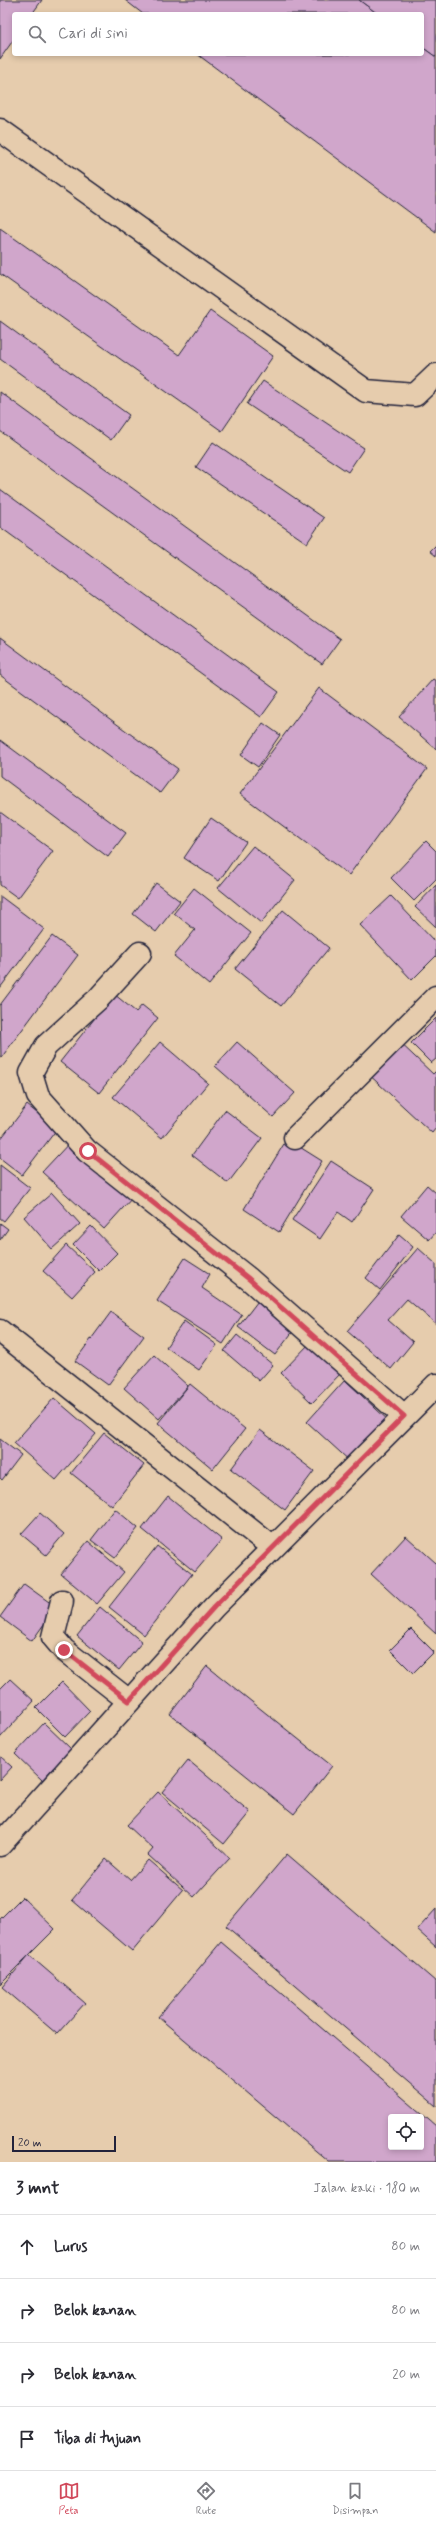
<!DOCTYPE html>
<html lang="id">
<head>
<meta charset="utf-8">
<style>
  body { margin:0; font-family:Mynerve,sans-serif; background:#f7f7f7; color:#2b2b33 }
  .controls { position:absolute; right:12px; bottom:12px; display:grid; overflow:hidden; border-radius:4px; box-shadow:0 2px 6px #0003 }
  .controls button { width:36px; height:36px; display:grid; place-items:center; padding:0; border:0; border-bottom:1px solid #e1e1e2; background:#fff; color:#2b2b33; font:20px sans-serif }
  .scale { position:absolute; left:12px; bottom:10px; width:104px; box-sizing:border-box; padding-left:4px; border:2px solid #22223b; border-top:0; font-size:11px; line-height:14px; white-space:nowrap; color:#22223b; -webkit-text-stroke:3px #e6ccad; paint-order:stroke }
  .stop { position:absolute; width:12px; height:12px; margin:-9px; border:3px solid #d1495b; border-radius:50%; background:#fff }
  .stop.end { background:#d1495b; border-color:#fff; box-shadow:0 1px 4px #0008 }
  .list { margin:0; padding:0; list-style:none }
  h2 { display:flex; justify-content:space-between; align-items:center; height:52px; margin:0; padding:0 16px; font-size:17px }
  h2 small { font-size:13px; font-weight:400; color:#7c7c81 }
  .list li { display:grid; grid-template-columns:26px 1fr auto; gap:12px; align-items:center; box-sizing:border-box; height:64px; padding:0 16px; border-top:1px solid #e1e1e2 }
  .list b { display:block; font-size:15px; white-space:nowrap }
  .list em { font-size:13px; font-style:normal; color:#7c7c81 }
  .icon { flex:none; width:22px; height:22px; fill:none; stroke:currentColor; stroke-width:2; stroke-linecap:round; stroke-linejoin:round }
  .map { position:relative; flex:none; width:436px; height:2162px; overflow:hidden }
  .search { position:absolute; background:#fff; box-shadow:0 2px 6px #0003; left:12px; right:12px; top:12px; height:44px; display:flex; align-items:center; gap:10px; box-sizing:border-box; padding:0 14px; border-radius:4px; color:#7c7c81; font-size:15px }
  .sheet { height:308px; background:#fff }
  nav { display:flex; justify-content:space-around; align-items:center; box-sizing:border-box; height:56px; border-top:1px solid #e1e1e2; background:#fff; font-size:11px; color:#7c7c81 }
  nav a { display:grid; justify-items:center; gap:2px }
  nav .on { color:#d1495b }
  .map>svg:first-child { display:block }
  .building { fill:#d0a6cb; stroke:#22223b; fill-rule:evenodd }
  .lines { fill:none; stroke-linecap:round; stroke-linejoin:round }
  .minor-casing { stroke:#22223b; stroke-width:25 }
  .minor { stroke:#e6ccad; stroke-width:22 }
  .route { stroke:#d1495b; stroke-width:5 }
</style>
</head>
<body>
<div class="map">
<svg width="436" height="2162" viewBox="0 0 436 2162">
  <rect width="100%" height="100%" fill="#e6ccad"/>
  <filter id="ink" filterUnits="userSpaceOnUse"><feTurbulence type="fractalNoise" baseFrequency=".025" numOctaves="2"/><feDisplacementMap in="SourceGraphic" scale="8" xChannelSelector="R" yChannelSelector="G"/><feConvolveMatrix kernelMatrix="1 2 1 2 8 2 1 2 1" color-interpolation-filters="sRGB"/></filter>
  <g filter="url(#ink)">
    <!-- building -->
    <g class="building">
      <path d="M0 0H42L32 14H14V39L0 59Z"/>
      <path d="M125 0H359L378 14H143Z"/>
      <path d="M359 0H436V57L422 47V14H378Z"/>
      <path d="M422 47 436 57V232L197 54H422Z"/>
      <path d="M0 228 179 355 210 311 273 356 222 431 0 274Z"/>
      <path d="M0 321 129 415 111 440 0 359Z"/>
      <path d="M263 381 364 448 348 472 247 404Z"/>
      <path d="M0 392 340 639 322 664 0 431Z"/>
      <path d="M213 442 324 518 307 543 196 467Z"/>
      <path d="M0 489 279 692 261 717 0 527Z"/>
      <path d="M436 545V556L430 551Z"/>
      <path d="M0 638 178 769 160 793 0 675Z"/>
      <path d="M433 679 436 681V749L399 717Z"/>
      <path d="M319 688 427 769 349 875 240 794Z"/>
      <path d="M263 723 280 735 258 767 241 755Z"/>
      <path d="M0 740 126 833 108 857 0 776Z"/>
      <path d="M0 812 53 851 18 898 0 885Z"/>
      <path d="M211 818 246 842 219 881 184 858Z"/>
      <path d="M426 841 436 851V879L414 901 391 878Z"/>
      <path d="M253 846 295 880 261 923 218 888Z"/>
      <path d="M156 883 180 901 156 932 133 914Z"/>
      <path d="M436 885V927L415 907Z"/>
      <path d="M194 888 251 933 209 985 174 956 195 930 174 913Z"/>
      <path d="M0 896 44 929 0 988Z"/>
      <path d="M391 896 436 943V956L412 980 360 925Z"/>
      <path d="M283 910 329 948 281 1006 235 969Z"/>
      <path d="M52 936 78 955 1 1058 0 1005Z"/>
      <path d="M114 994 136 1012 142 1005 158 1018 99 1093 60 1062Z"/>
      <path d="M436 1018V1059L431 1063 411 1043Z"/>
      <path d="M395 1038 433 1074 436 1071V1128L432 1133 365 1071Z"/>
      <path d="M160 1042 208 1083 162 1138 113 1097Z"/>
      <path d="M237 1042 295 1093 273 1117 215 1066Z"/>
      <path d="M27 1105 57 1129 22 1175 0 1158V1140Z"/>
      <path d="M225 1110 262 1138 228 1183 192 1155Z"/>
      <path d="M287 1139 322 1161 279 1232 244 1209Z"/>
      <path d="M72 1140 133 1197 104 1229 42 1172Z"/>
      <path d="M331 1161 374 1189 352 1222 338 1212 320 1239 292 1220Z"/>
      <path d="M0 1165 30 1188 4 1221 0 1218Z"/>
      <path d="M427 1185 436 1193V1232L429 1240 401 1216Z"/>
      <path d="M52 1193 80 1224 52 1249 24 1217Z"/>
      <path d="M0 1223 8 1229 0 1240Z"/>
      <path d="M91 1226 117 1253 99 1271 73 1245Z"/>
      <path d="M399 1235 413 1247 380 1290 366 1278Z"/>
      <path d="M66 1245 95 1272 72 1297 43 1271Z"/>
      <path d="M418 1248 436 1264V1324L407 1299 388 1320 413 1342 391 1369 347 1331Z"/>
      <path d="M185 1258 210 1274 202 1288 242 1315 223 1344 157 1301Z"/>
      <path d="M261 1297 297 1326 275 1355 238 1327Z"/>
      <path d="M111 1312 144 1336 108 1385 75 1361Z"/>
      <path d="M184 1321 217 1345 199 1370 166 1347Z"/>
      <path d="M237 1335 273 1365 259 1381 224 1351Z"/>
      <path d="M312 1341 343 1371 312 1403 281 1373Z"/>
      <path d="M154 1355 188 1386 159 1419 124 1388Z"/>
      <path d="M345 1380 390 1422 352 1463 307 1422Z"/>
      <path d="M190 1384 245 1429 213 1469 158 1423Z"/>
      <path d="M54 1398 96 1434 56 1480 14 1443Z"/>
      <path d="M260 1430 314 1471 285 1510 231 1469Z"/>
      <path d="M104 1433 144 1465 112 1506 71 1473Z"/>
      <path d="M0 1439 21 1455 2 1480 0 1478Z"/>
      <path d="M168 1496 222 1540 195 1572 142 1529Z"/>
      <path d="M115 1509 138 1528 115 1558 91 1540Z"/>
      <path d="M40 1513 64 1534 46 1555 21 1534Z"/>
      <path d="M406 1536 436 1563V1634L371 1574Z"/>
      <path d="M88 1541 124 1572 97 1604 61 1574Z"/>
      <path d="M157 1546 192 1574 144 1635 109 1607Z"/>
      <path d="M24 1584 56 1607 32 1641 0 1617Z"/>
      <path d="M100 1607 142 1642 119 1670 77 1636Z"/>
      <path d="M411 1629 434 1652 413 1673 390 1650Z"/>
      <path d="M207 1666 332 1766 294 1814 170 1714Z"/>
      <path d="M10 1679 34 1701 0 1738V1689Z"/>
      <path d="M62 1682 90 1711 65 1737 36 1708Z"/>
      <path d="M44 1723 71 1749 42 1780 15 1754Z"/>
      <path d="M0 1756 12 1767 0 1780Z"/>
      <path d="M188 1760 250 1812 224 1844 162 1792Z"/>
      <path d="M158 1792 230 1858 194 1897 148 1855 153 1849 127 1825Z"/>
      <path d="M287 1854 436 1982V2106L226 1926Z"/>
      <path d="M106 1859 130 1880 148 1860 183 1890 132 1951 72 1900Z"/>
      <path d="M22 1897 55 1929 0 1984V1919Z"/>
      <path d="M436 1909V1947L417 1930Z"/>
      <path d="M221 1942 436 2126V2162H329L158 2017ZM391 2117H421V2147H391Z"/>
      <path d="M29 1955 85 2003 57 2034 2 1987Z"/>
    </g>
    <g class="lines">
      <defs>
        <g id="minor">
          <path d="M0 130 366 391 415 395 436 375"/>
          <path d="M140 953 98 999 46 1046 31 1073 38 1096 87 1151 249 1279 404 1416"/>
          <path d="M295 1138 436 997"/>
          <path d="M0 1331 272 1547"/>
          <path d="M62 1601 53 1637 64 1650 129 1701"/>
          <path d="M0 1845 214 1607 436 1385"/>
        </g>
      </defs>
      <!-- minor casing -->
      <use href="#minor" class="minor-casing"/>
      <!-- minor -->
      <use href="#minor" class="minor"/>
    </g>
  </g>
  <g class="lines" filter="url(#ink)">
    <!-- route -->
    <path class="route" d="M64 1650 129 1701 214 1607 404 1416 249 1279 88 1151"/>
  </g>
</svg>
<div class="controls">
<button><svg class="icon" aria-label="locate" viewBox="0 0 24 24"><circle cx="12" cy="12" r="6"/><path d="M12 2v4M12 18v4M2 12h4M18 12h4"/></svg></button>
</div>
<div class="scale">20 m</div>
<div class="stop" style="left:88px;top:1151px"></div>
<div class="stop end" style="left:64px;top:1650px"></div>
<div class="search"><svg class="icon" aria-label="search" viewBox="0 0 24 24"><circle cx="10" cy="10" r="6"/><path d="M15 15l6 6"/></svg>Cari di sini</div>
</div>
<section class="sheet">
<h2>3 mnt<small>Jalan kaki · 180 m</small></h2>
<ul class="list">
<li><svg class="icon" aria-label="ahead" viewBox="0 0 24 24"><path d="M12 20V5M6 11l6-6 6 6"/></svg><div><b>Lurus</b></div><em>80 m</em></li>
<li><svg class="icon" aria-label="right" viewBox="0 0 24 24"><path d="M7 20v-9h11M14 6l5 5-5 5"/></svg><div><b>Belok kanan</b></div><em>80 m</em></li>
<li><svg class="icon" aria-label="right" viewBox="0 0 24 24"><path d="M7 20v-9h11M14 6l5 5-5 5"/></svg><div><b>Belok kanan</b></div><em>20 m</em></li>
<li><svg class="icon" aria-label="arrive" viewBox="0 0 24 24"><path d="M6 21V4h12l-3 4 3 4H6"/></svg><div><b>Tiba di tujuan</b></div></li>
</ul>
</section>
<nav>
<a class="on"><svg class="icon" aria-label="map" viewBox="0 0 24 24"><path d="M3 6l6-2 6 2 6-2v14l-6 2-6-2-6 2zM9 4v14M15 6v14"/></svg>Peta</a>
<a><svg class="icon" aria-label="directions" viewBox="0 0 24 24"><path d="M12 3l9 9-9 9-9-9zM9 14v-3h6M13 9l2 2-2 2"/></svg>Rute</a>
<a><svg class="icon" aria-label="saved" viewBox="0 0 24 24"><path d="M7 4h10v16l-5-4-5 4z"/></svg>Disimpan</a>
</nav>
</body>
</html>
